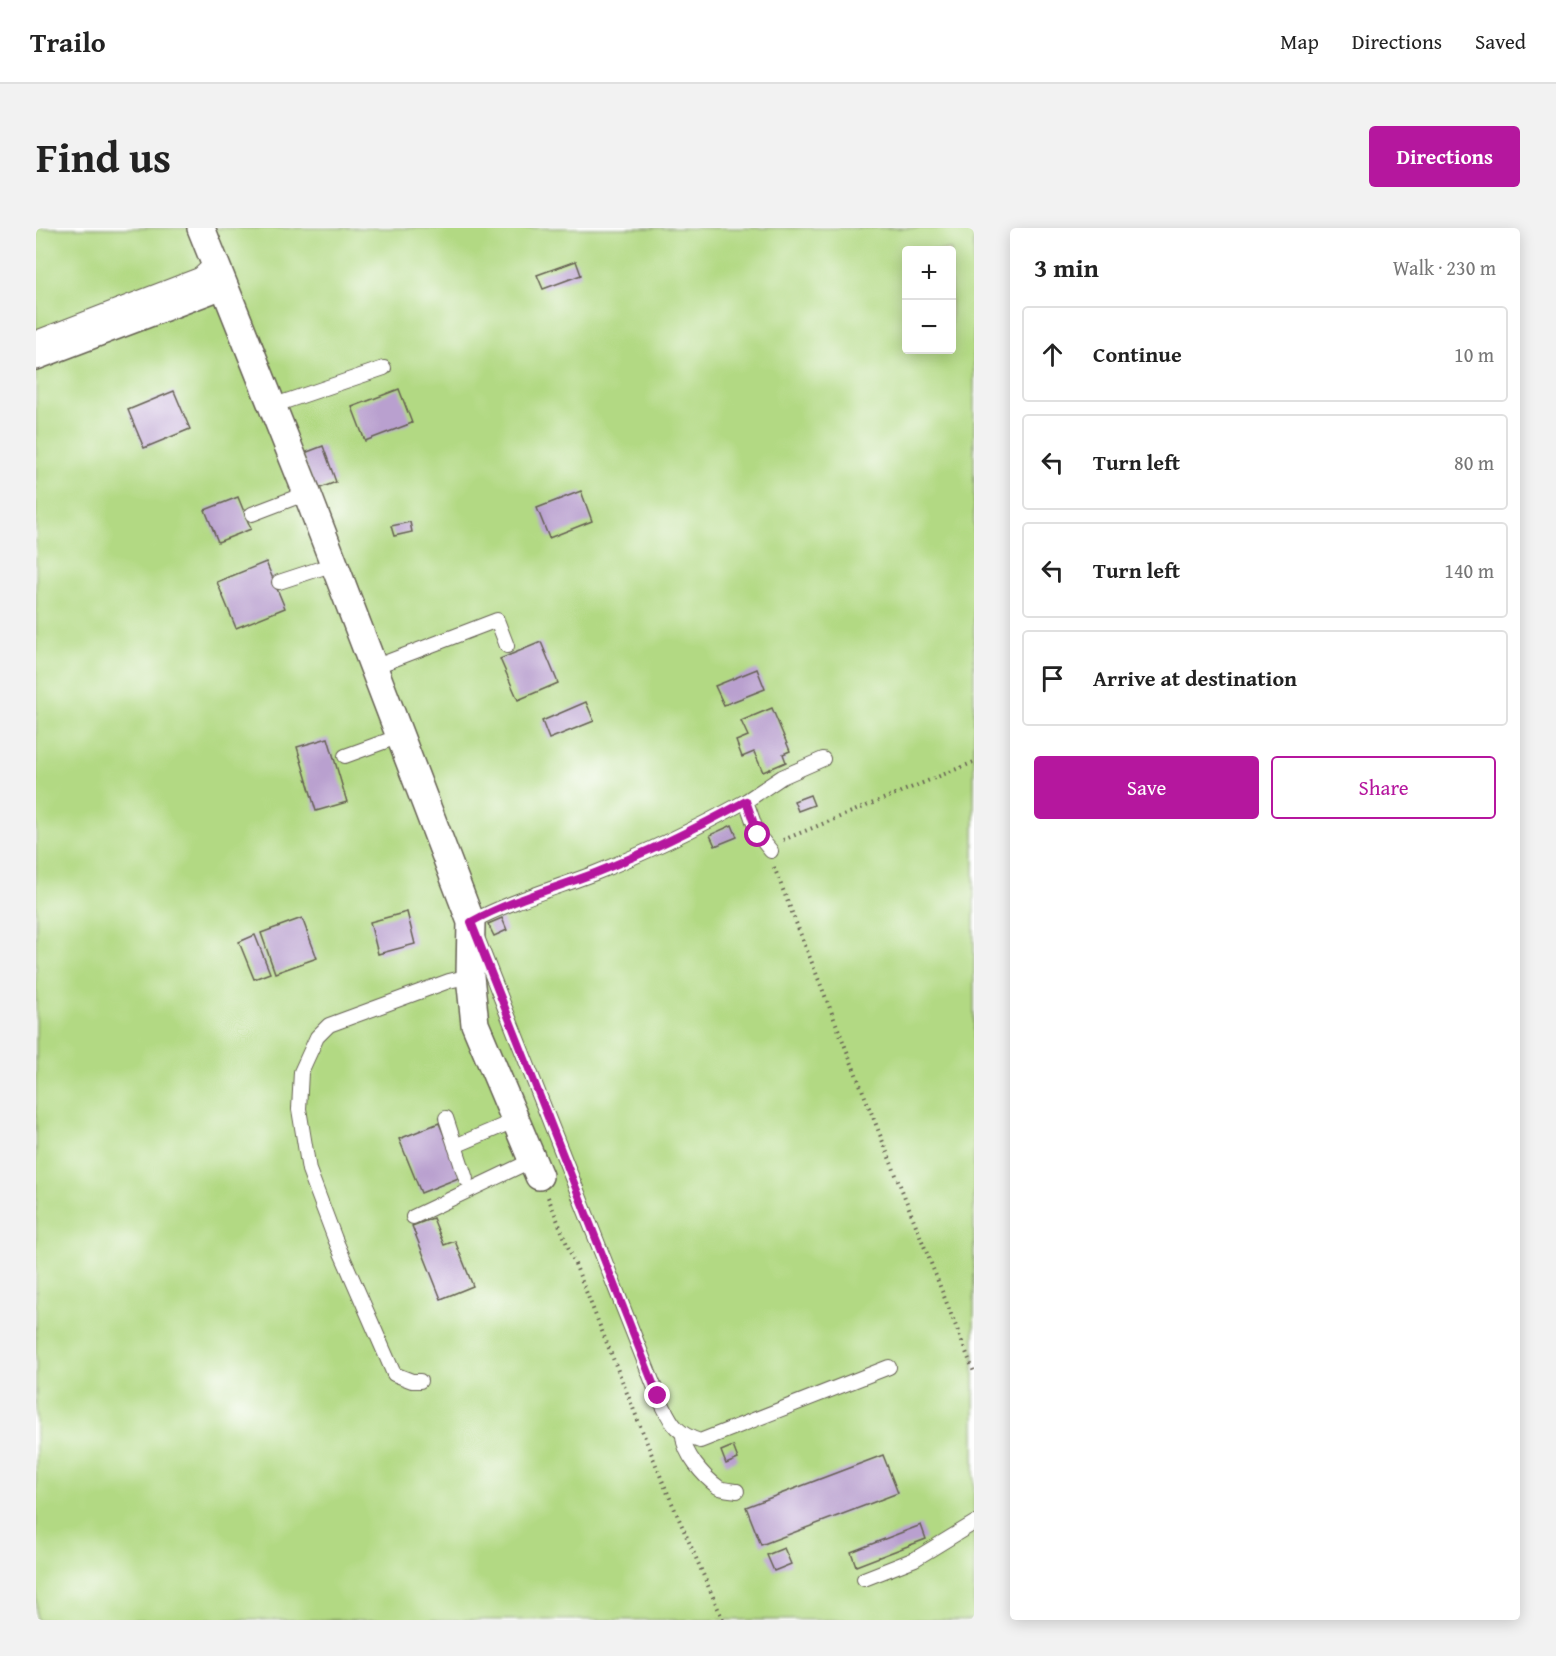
<!DOCTYPE html>
<html lang="en">
<head>
<meta charset="utf-8">
<style>
  body { margin:0; font-family:"Gentium Book Plus",serif; background:#f2f2f2; color:#222 }
  .controls { position:absolute; right:18px; top:18px; display:grid; overflow:hidden; border-radius:6px; box-shadow:0 3px 15px #0003 }
  .controls button { width:54px; height:54px; display:grid; place-items:center; padding:0; border:0; border-bottom:2px solid #e0e0e0; background:#fff; color:#222; font:30px sans-serif }
  .stop { position:absolute; width:18px; height:18px; margin:-14px; border:4px solid #b5179e; border-radius:50%; background:#fff }
  .stop.end { background:#b5179e; border-color:#fff; box-shadow:0 2px 6px #0008 }
  .list { margin:0; padding:0; list-style:none }
  h2 { display:flex; justify-content:space-between; align-items:center; height:78px; margin:0; padding:0 24px; font-size:26px }
  h2 small { font-size:20px; font-weight:400; color:#767676 }
  .list li { display:grid; grid-template-columns:39px 1fr auto; gap:18px; align-items:center; box-sizing:border-box; height:96px; margin:0 12px 12px; padding:0 12px; border:2px solid #e0e0e0; border-radius:6px }
  .list b { display:block; font-size:22px; white-space:nowrap }
  .list em { font-size:20px; font-style:normal; color:#767676 }
  .actions { display:flex; gap:12px; padding:18px 24px }
  .actions a { flex:1; padding:14px 0; border:2px solid #b5179e; border-radius:6px; text-align:center; font-size:21px; color:#b5179e }
  .actions .main { background:#b5179e; color:#fff }
  .icon { flex:none; width:33px; height:33px; fill:none; stroke:currentColor; stroke-width:2; stroke-linecap:round; stroke-linejoin:round }
  .map { position:relative; flex:none; width:938px; height:1392px; overflow:hidden; border-radius:6px }
  header { display:flex; align-items:center; gap:36px; box-sizing:border-box; height:84px; padding:0 30px; background:#fff; border-bottom:2px solid #e0e0e0 }
  header strong { font-size:28px }
  nav { display:flex; gap:33px; margin-inline-start:auto; font-size:21px }
  .intro { display:flex; align-items:center; justify-content:space-between; box-sizing:border-box; height:144px; padding:0 36px }
  h1 { margin:0; font-size:42px }
  .button { padding:15px 27px; border-radius:6px; background:#b5179e; color:#fff; font-size:21px; font-weight:700 }
  main { display:flex; gap:36px; padding:0 36px }
  aside { flex:1; background:#fff; border-radius:6px; box-shadow:0 3px 15px #0003 }
  .map>svg:first-child { display:block }
  .green { fill:#b2d983; stroke:#677a50; stroke-width:1.5; fill-rule:evenodd }
  .building { fill:#b9a0cf }
  .lines { fill:none; stroke-linecap:round; stroke-linejoin:round }
  .lane-casing { stroke:#656053; stroke-width:16 }
  .street-casing { stroke:#656053; stroke-width:30 }
  .path { stroke:#656053; stroke-width:4; stroke-dasharray:1.5 4.5; stroke-linecap:butt }
  .lane { stroke:#fff; stroke-width:14 }
  .street { stroke:#fff; stroke-width:27 }
  .route { stroke:#b5179e; stroke-width:8 }
</style>
</head>
<body>
<header>
<strong>Trailo</strong>
<nav><a>Map</a><a>Directions</a><a>Saved</a></nav>
</header>
<div class="intro"><h1>Find us</h1><a class="button">Directions</a></div>
<main>
<div class="map">
<svg width="938" height="1392" viewBox="0 0 938 1392">
  <rect width="100%" height="100%" fill="#fff"/>
  <filter id="ink" filterUnits="userSpaceOnUse"><feTurbulence type="fractalNoise" baseFrequency=".0167" numOctaves="2"/><feDisplacementMap in="SourceGraphic" scale="12" xChannelSelector="R" yChannelSelector="G"/><feConvolveMatrix kernelMatrix="1 2 1 2 8 2 1 2 1" color-interpolation-filters="sRGB"/></filter>
  <filter id="wash" filterUnits="userSpaceOnUse"><feTurbulence type="fractalNoise" baseFrequency=".008" numOctaves="4" result="noise"/><feDisplacementMap in="SourceGraphic" scale="24" xChannelSelector="R" yChannelSelector="G"/><feGaussianBlur stdDeviation="1.35" result="paint"/><feColorMatrix in="noise" values="0 0 0 0 0 0 0 0 0 0 0 0 0 0 0 0 0 1.4 0 .05"/><feComposite in="paint" operator="in"/></filter>
  <g filter="url(#wash)">
    <rect width="100%" height="100%" fill="#edddba"/>
    <!-- green -->
    <path class="green" d="M0 0H938V1392H0ZM870 22H915V122H870Z"/>
    <g id="blocks">
      <!-- building -->
      <g class="building">
        <path d="M540 33 545 47 507 61 501 47Z"/>
        <path d="M363 161 376 195 329 213 316 179Z"/>
        <path d="M138 163 154 201 108 220 92 182Z"/>
        <path d="M287 218 300 254 279 262 266 226Z"/>
        <path d="M545 263 556 293 513 310 501 280Z"/>
        <path d="M202 269 215 301 182 314 169 282Z"/>
        <path d="M374 294 376 304 358 308 355 298Z"/>
        <path d="M230 334 249 380 200 400 181 354Z"/>
        <path d="M505 414 522 455 482 472 464 431Z"/>
        <path d="M721 441 729 461 688 477 679 458Z"/>
        <path d="M550 474 558 493 513 511 506 493Z"/>
        <path d="M736 480 754 523 747 526 750 534 727 544 718 524 706 529 700 513 712 508 705 493Z"/>
        <path d="M292 510 311 574 280 583 261 519Z"/>
        <path d="M774 567 778 577 762 583 758 573Z"/>
        <path d="M696 597 701 609 679 618 674 607Z"/>
        <path d="M371 684 379 716 342 726 334 694Z"/>
        <path d="M266 690 281 730 239 745 225 705Z"/>
        <path d="M466 690 471 702 458 708 452 696Z"/>
        <path d="M219 707 234 745 218 751 203 714Z"/>
        <path d="M403 895 425 949 385 965 363 911Z"/>
        <path d="M397 990 408 1017 419 1013 437 1058 405 1071 376 998Z"/>
        <path d="M697 1218 702 1231 690 1236 685 1223Z"/>
        <path d="M847 1227 862 1265 725 1317 710 1279Z"/>
        <path d="M885 1297 890 1311 820 1338 815 1324Z"/>
        <path d="M748 1320 755 1336 738 1343 731 1327Z"/>
      </g>
    </g>
  </g>
  <g filter="url(#ink)">
    <use href="#blocks" fill-opacity="0" stroke="#656053" stroke-width="1.5"/>
    <g class="lines">
      <defs>
        <g id="lane">
          <path d="M0 110 163 47 178 33"/>
          <path d="M236 178 348 140"/>
          <path d="M216 286 271 265"/>
          <path d="M243 354 298 336"/>
          <path d="M338 439 461 392 471 418"/>
          <path d="M309 528 364 508"/>
          <path d="M710 573C661 600 612 624 559 645 517 661 475 673 435 694L622 1168C635 1192 636 1204 664 1213L853 1139"/>
          <path d="M735 623 722 607 710 573 746 549 787 531"/>
          <path d="M410 890 430 951"/>
          <path d="M419 918 480 892"/>
          <path d="M377 989 484 938 496 930"/>
          <path d="M384 1153H376L358 1146 299 1011 273 942 263 881 265 844 281 809 293 797 413 753 434 748"/>
          <path d="M647 1208C648 1226 667 1248 682 1259 687 1262 695 1262 701 1263"/>
          <path d="M828 1351 879 1331 938 1295"/>
        </g>
        <g id="street">
          <path d="M165 0 271 265 435 694 434 748 439 796 503 948"/>
          <path d="M0 128 187 57"/>
        </g>
      </defs>
      <!-- lane casing -->
      <use href="#lane" class="lane-casing"/>
      <!-- street casing -->
      <use href="#street" class="street-casing"/>
      <!-- path -->
      <g class="path">
        <path d="M747 612 938 534"/>
        <path d="M738 639 938 1144"/>
        <path d="M512 969 626 1252 687 1392"/>
      </g>
      <!-- lane -->
      <use href="#lane" class="lane"/>
      <!-- street -->
      <use href="#street" class="street"/>
    </g>
  </g>
  <g class="lines" filter="url(#ink)">
    <!-- route -->
    <path class="route" d="M622 1168 435 694C475 672 517 661 559 645 612 624 661 600 710 573L722 607"/>
  </g>
</svg>
<div class="controls">
<button>+</button>
<button>−</button>
</div>
<div class="stop" style="left:722px;top:607px"></div>
<div class="stop end" style="left:622px;top:1168px"></div>
</div>
<aside>
<h2>3 min<small>Walk · 230 m</small></h2>
<ul class="list">
<li><svg class="icon" aria-label="ahead" viewBox="0 0 24 24"><path d="M12 20V5M6 11l6-6 6 6"/></svg><div><b>Continue</b></div><em>10 m</em></li>
<li><svg class="icon" aria-label="left" viewBox="0 0 24 24"><path d="M17 20v-9H6M10 6l-5 5 5 5"/></svg><div><b>Turn left</b></div><em>80 m</em></li>
<li><svg class="icon" aria-label="left" viewBox="0 0 24 24"><path d="M17 20v-9H6M10 6l-5 5 5 5"/></svg><div><b>Turn left</b></div><em>140 m</em></li>
<li><svg class="icon" aria-label="arrive" viewBox="0 0 24 24"><path d="M6 21V4h12l-3 4 3 4H6"/></svg><div><b>Arrive at destination</b></div></li>
</ul>
<div class="actions"><a class="main">Save</a><a>Share</a></div>
</aside>
</main>
</body>
</html>
